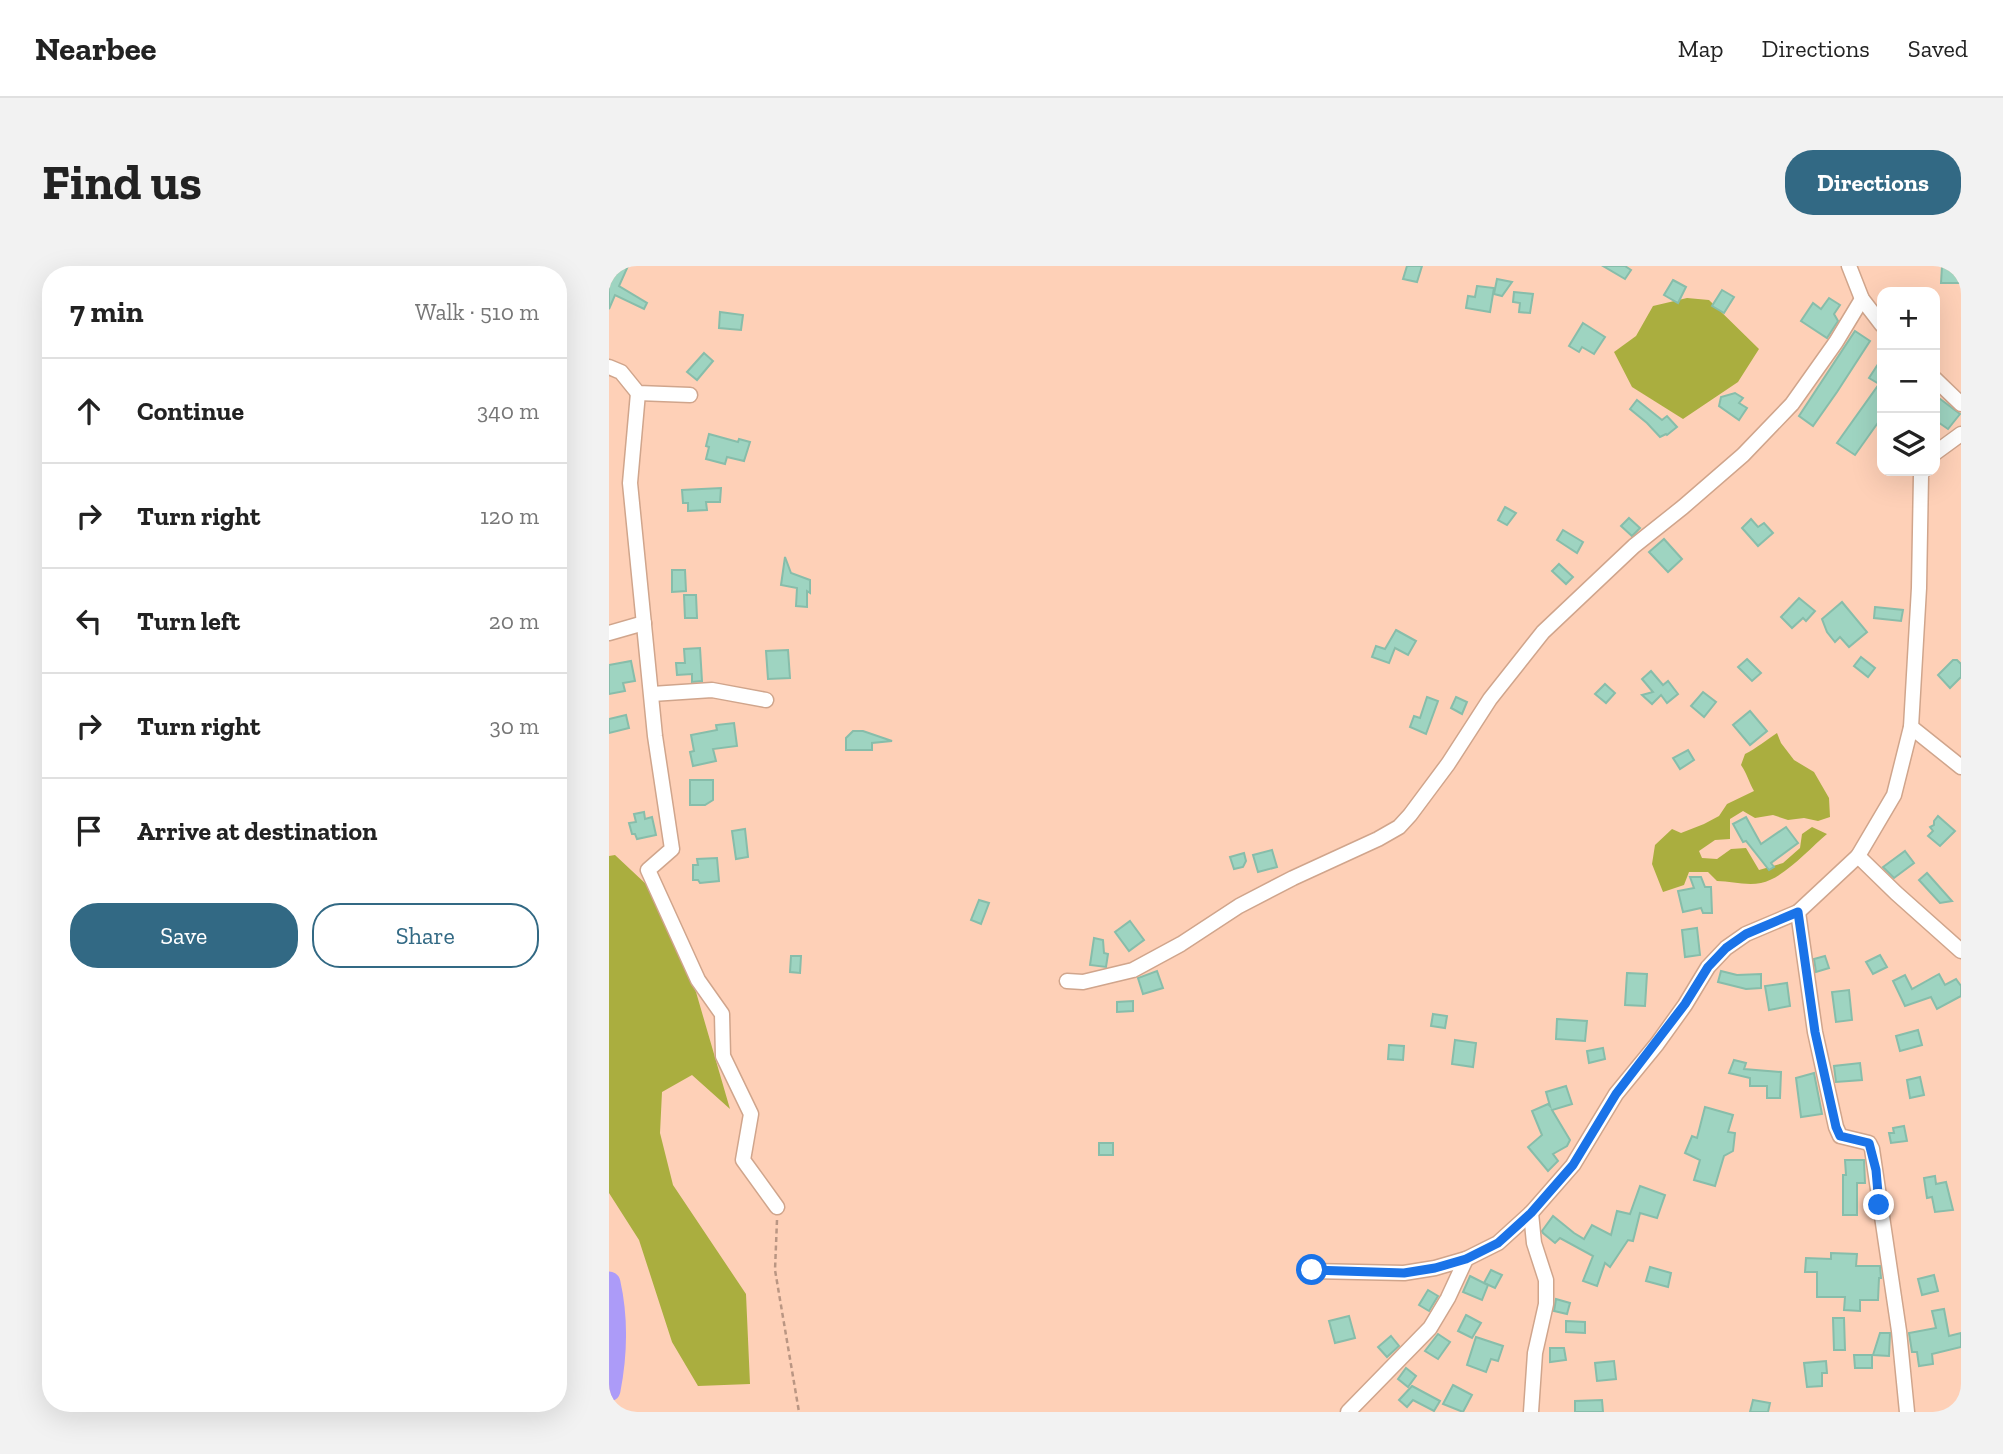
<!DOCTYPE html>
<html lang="en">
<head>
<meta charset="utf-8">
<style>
  body { margin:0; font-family:"Zilla Slab",serif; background:#f2f2f2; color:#222 }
  .controls { position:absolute; right:21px; top:21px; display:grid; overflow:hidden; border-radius:14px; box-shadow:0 7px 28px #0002 }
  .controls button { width:63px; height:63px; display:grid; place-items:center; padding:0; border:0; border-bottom:2px solid #e0e0e0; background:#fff; color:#222; font:35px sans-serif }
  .stop { position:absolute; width:21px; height:21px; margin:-16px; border:5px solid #1a73e8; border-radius:50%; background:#fff }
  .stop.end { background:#1a73e8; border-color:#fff; box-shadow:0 2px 7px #0008 }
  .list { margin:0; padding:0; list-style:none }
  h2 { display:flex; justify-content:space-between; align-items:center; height:91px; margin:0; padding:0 28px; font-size:30px }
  h2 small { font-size:23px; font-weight:400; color:#767676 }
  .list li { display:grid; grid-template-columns:46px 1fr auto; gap:21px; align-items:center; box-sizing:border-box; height:105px; padding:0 28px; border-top:2px solid #e0e0e0 }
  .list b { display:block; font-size:26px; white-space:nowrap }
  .list em { font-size:23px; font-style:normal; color:#767676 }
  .actions { display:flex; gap:14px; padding:21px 28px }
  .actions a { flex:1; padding:16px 0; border:2px solid #326984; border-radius:28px; text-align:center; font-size:24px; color:#326984 }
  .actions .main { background:#326984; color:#fff }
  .icon { flex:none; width:38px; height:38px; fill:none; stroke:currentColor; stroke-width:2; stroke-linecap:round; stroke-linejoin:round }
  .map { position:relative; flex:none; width:1352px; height:1146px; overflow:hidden; border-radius:28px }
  header { display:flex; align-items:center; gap:42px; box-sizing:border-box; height:98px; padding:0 35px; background:#fff; border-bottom:2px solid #e0e0e0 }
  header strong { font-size:33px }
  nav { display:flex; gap:38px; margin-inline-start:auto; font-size:24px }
  .intro { display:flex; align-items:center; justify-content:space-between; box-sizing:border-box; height:168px; padding:0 42px }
  h1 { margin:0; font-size:49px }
  .button { padding:18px 32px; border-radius:28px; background:#326984; color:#fff; font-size:24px; font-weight:700 }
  main { display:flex; gap:42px; padding:0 42px }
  aside { flex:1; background:#fff; border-radius:28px; box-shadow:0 7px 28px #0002 }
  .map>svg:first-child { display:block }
  .forest { fill:#aaae3f }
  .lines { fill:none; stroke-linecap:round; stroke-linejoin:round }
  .river { stroke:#ac9bf8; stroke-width:23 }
  .building { fill:#9ed4c1; stroke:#87bdaa; stroke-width:2 }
  .minor-casing { stroke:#d0a58c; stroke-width:17 }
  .path { stroke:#ba9683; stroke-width:2.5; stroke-dasharray:5 3.5; stroke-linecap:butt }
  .minor { stroke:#fff; stroke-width:14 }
  .route { stroke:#1a73e8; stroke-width:9 }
</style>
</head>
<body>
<header>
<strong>Nearbee</strong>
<nav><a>Map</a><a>Directions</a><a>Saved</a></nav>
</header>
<div class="intro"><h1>Find us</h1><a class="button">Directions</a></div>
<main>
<aside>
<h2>7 min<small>Walk · 510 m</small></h2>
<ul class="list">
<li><svg class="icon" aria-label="ahead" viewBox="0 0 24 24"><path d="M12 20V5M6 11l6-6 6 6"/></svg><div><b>Continue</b></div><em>340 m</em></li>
<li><svg class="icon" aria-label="right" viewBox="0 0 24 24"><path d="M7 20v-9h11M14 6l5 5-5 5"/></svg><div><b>Turn right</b></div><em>120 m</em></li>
<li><svg class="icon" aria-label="left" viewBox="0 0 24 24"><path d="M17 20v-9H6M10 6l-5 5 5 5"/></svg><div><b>Turn left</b></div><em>20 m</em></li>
<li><svg class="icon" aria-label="right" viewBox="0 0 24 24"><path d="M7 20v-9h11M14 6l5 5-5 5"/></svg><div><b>Turn right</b></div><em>30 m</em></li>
<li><svg class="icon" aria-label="arrive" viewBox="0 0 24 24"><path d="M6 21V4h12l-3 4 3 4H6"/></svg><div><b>Arrive at destination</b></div></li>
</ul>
<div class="actions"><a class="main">Save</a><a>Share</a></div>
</aside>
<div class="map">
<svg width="1352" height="1146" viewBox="0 0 1352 1146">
  <rect width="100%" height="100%" fill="#fed0b7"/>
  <!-- forest -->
  <g class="forest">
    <path d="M1078 32 1100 34 1150 83 1129 116 1074 153 1023 121 1005 86 1027 70 1044 40Z"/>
    <path d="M1168 467 1172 477 1185 494 1205 506 1220 532 1221 551 1209 555 1195 552 1179 554 1164 549 1146 552 1134 545 1121 553V573L1106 574 1090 585 1093 592 1108 593 1122 583 1137 582 1150 604 1174 597 1191 582 1193 568 1203 561 1218 568C1199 584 1175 612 1152 617 1137 620 1122 615 1108 615L1099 606H1080L1075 619 1054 626 1043 598 1046 579 1063 563 1072 567 1095 558 1110 550 1118 538 1145 525C1140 516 1138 508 1132 499L1136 488C1148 482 1157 474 1168 467Z"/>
    <path d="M6 589 38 619 87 726 121 843 83 809 53 826 51 867 64 919 137 1028 141 1118 89 1120 63 1076 30 974 0 927V590Z"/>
  </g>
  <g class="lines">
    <!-- river -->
    <path class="river" d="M0 1017C8 1053 7 1088 0 1124"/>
  </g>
  <!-- building -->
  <g class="building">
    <path d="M0 0H19L10 20 38 37 35 43 6 29 0 43Z"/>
    <path d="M798 0H813L808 16 794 13Z"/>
    <path d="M994 0H1016L1022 4 1016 13Z"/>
    <path d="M1333 0H1352L1351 17H1332Z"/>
    <path d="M888 13 903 16 893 30 885 28Z"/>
    <path d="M1064 14 1077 21 1069 37 1055 29Z"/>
    <path d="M868 20 885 22 881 46 857 42 859 30 866 31Z"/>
    <path d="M1113 24 1125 31 1115 47 1103 40Z"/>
    <path d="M905 26 924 28 921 47 910 46 911 37 904 36Z"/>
    <path d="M1220 32 1231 39 1225 48 1229 55 1218 72 1192 55 1204 37 1212 43Z"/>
    <path d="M111 46 134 49 132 64 110 62Z"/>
    <path d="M974 57 996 71 985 88 973 81 970 86 960 80Z"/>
    <path d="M1246 65 1261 75 1228 126 1204 160 1190 150Z"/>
    <path d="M95 87 104 95 88 114 78 106Z"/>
    <path d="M1273 92V151L1246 189 1228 177 1270 118 1260 112Z"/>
    <path d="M1126 127 1134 132 1130 137 1138 142 1130 154 1110 140 1112 131Z"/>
    <path d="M1326 129 1351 148 1339 163 1326 154Z"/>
    <path d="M1028 134 1053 154 1058 150 1068 161 1058 169 1057 168 1051 171 1038 157 1021 143Z"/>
    <path d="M100 168 129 176 130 173 141 176 135 195 118 191 116 198 97 193 100 181 97 180Z"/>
    <path d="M112 222 111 236H97L98 244 79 245V237H74L73 224Z"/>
    <path d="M896 241 907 247 898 259 889 254Z"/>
    <path d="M1020 252 1031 262 1023 270 1012 260Z"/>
    <path d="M1142 253 1149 261 1155 257 1164 267 1149 280 1133 262Z"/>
    <path d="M954 264 974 276 968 287 948 274Z"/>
    <path d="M1055 273 1073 293 1059 306 1040 286Z"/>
    <path d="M176 291 182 307 201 314V327L198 325V341L187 340 188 322 172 319Z"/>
    <path d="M950 298 964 311 957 318 943 305Z"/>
    <path d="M63 304H76L77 325 63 326Z"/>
    <path d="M75 329H87L88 352H76Z"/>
    <path d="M1190 332 1206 345 1197 355 1194 352 1183 362 1172 351Z"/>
    <path d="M1233 336 1258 366 1240 381 1231 371 1226 376 1218 366 1213 353Z"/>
    <path d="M1266 341 1294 344 1292 355 1265 352Z"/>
    <path d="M787 364 807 375 799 389 786 382 780 397 763 391 767 380 776 383Z"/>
    <path d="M91 382 93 415 83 416V408L68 409 67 397H76L75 383Z"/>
    <path d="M179 384 181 412 159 413 157 385Z"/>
    <path d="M1252 391 1266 402 1259 411 1245 400Z"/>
    <path d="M1138 393 1152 407 1143 415 1129 401Z"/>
    <path d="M1344 394H1348L1352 398V411L1341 422 1329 409Z"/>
    <path d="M22 395 26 415 14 417 16 425 0 428V399Z"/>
    <path d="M1042 405 1054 419 1059 415 1069 428 1058 437 1052 429 1043 438 1033 429 1044 426 1033 413Z"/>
    <path d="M996 418 1006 427 997 437 986 428Z"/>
    <path d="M1094 426 1107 436 1095 451 1082 440Z"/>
    <path d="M818 431 829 435 817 468 801 461 805 450 811 452Z"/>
    <path d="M847 431 858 436 853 448 842 442Z"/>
    <path d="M1141 445 1158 465 1141 479 1124 459Z"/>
    <path d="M17 449 20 462 0 467V453Z"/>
    <path d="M125 457 128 480 104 483 107 495 84 500 81 486 85 485 82 469 108 464 107 459Z"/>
    <path d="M244 465H254L283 475 263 477V484H237V472Z"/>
    <path d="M1079 484 1085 494 1071 503 1064 492Z"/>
    <path d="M81 514H104V534L96 539H81Z"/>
    <path d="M35 546 36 553 43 551 47 569 28 573 26 568H23L20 557 27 556 25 548Z"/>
    <path d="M1329 550 1346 565 1331 580 1319 570 1324 565 1321 561 1325 559V555Z"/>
    <path d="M1137 551 1152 578 1177 561 1189 577 1162 597 1165 601 1160 604 1137 575 1134 576 1124 558Z"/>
    <path d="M136 563 139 591 127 593 123 565Z"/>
    <path d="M663 584 668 601 649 606 644 589Z"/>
    <path d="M1296 585 1305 597 1285 612 1274 601Z"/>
    <path d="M635 587 637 595 634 601 625 603 621 591Z"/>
    <path d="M108 592 110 615 91 617 89 614H84V599H89L88 593Z"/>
    <path d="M1318 607 1343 635 1331 637 1310 614Z"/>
    <path d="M1081 611H1092L1096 621H1102L1103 647H1094L1092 642 1074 646 1069 625 1085 622Z"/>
    <path d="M370 634 380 637 372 658 362 654Z"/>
    <path d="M521 655 535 674 520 685 506 666Z"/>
    <path d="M1088 662 1091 689 1076 691 1073 664Z"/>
    <path d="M485 672 494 674 495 687 499 688 497 701 481 699Z"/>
    <path d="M1271 689 1278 701 1264 708 1257 696Z"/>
    <path d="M182 690H192L191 707 181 706Z"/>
    <path d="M1216 690 1220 702 1207 706 1205 693Z"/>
    <path d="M548 705 554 722 534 728 529 712Z"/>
    <path d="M1112 705 1128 709 1152 708V722L1137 723 1109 716Z"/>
    <path d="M1018 707 1038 708 1036 740 1016 739Z"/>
    <path d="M1330 708 1336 719 1347 713 1352 720V730L1328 743 1322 731 1296 740 1284 715 1296 709 1303 723Z"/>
    <path d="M1178 717 1181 740 1160 744 1156 720Z"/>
    <path d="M1240 724 1243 754 1227 756 1223 726Z"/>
    <path d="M524 735V745L508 746V736Z"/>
    <path d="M824 748 838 750 836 762 822 760Z"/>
    <path d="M948 753 978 755 976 775 947 773Z"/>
    <path d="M1309 764 1313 779 1291 785 1287 770Z"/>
    <path d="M846 774 867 777 864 801 843 798Z"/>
    <path d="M780 779 795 780 794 794 779 793Z"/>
    <path d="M994 782 996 793 980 797 978 785Z"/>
    <path d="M1125 794 1137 797 1135 803 1172 806 1171 832H1158V820H1141V812L1120 807Z"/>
    <path d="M1251 797 1253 814 1227 816 1225 800Z"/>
    <path d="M1205 807 1213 848 1192 851 1187 812Z"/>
    <path d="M1311 811 1315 829 1301 832 1298 814Z"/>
    <path d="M957 820 963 838 943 844 961 874 958 880 944 888 949 895 939 905 919 881 933 869 923 845 939 838 941 840 937 826Z"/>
    <path d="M1096 841 1124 849 1119 866 1126 867 1124 885 1115 890 1106 920 1085 914 1091 894 1076 887 1083 870 1088 872Z"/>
    <path d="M1295 860 1298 875 1282 877 1280 867H1285L1284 862Z"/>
    <rect x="490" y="877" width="14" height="12"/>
    <path d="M1236 894H1255L1256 917H1248V949H1234V909H1237Z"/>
    <path d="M1326 910 1327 918 1337 916 1344 944 1326 946 1323 931 1318 932 1315 912Z"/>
    <path d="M1031 920 1056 929 1048 952 1031 947 1024 975 1019 974 1001 1001 996 997 988 1020 974 1015 984 990 951 972 946 977 934 967 933 965 944 950 965 967 975 973 983 959 1002 969 1008 945 1021 948Z"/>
    <path d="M1222 987 1248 988 1247 1000H1271L1272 1012H1270L1269 1034H1251V1045L1235 1044 1236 1031H1208V1006H1196L1197 992 1222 993Z"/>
    <path d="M1041 1001 1062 1007 1059 1021 1037 1015Z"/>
    <path d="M882 1004 893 1009 886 1022 875 1017Z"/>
    <path d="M1325 1009 1329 1025 1313 1029 1309 1013Z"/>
    <path d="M861 1010 879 1019 873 1034 854 1026Z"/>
    <path d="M819 1024 829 1030 820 1045 810 1039Z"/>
    <path d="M947 1033 961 1037 958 1048 945 1045Z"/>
    <path d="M1335 1043 1340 1070 1352 1067V1081L1323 1088 1324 1098 1310 1100 1308 1086H1303L1300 1067 1327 1062 1323 1045Z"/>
    <path d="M857 1049 872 1057 863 1072 849 1065Z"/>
    <path d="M740 1050 746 1072 726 1077 720 1055Z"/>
    <path d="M1224 1052H1235L1236 1084H1225Z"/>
    <path d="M957 1055 976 1056V1067L957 1066Z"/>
    <path d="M1271 1067H1281L1280 1090 1264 1089Z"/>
    <path d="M829 1068 841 1076 829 1093 816 1085Z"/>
    <path d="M782 1070 790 1080 778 1091 769 1081Z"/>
    <path d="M867 1071 894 1080 889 1095 882 1093 877 1106 858 1099Z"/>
    <path d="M941 1082H955L957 1094 941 1096Z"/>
    <path d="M1245 1089H1263V1102H1246Z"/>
    <path d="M1005 1095 1007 1113 988 1115 986 1097Z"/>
    <path d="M1217 1095 1218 1107H1213V1120L1198 1121 1195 1097Z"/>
    <path d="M797 1102 807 1110 799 1121 789 1113Z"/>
    <path d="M844 1119 863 1129 854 1146 834 1138Z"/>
    <path d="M803 1120 831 1135 825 1145 804 1134 798 1141 790 1134Z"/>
    <path d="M993 1134 994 1146H966V1135Z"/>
    <path d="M1144 1134 1161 1137 1159 1146H1141Z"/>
  </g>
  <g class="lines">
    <defs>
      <g id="minor">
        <path d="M1240 0 1253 33 1273 59"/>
        <path d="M0 101 12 106 29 127 81 129"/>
        <path d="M1326 113 1352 138"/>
        <path d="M29 127 21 217 46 470 63 583 39 604 89 714 113 748 114 790 142 848 134 894 168 941"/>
        <path d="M1326 187 1352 168"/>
        <path d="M0 367 35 357"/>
        <path d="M43 428 103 424 157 434"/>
        <path d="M1302 461 1352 501"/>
        <path d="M1249 590 1287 627 1352 685"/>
        <path d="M1189 646 1206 766 1227 861 1231 870 1260 877 1263 883 1290 1065 1298 1146"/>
        <path d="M458 715 474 716 524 704 572 678 630 640 684 612 769 573 790 561 801 549 839 498 881 433 934 366 1025 280 1074 241 1134 189 1183 138 1227 76 1253 33"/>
        <path d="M703 1005 795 1007 826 1002 857 993 889 977 922 947 964 899 1007 828 1048 778 1076 739 1099 701 1117 682 1137 668 1189 646 1249 590 1285 529 1302 461 1310 322 1312 209 1314 205"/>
        <path d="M739 1146 821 1062 839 1032 857 993"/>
        <path d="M922 1146 926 1087 937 1038V1014L925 977 922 947"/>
      </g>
    </defs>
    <!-- minor casing -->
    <use href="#minor" class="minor-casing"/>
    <!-- path -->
    <path class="path" d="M168 954 166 1004 190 1146"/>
    <!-- minor -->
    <use href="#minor" class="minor"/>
  </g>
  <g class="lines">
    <!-- route -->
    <path class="route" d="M703 1004 795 1007 826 1002 857 993 889 977 922 947 964 899 1007 828 1076 738 1099 701 1117 682 1137 668 1189 646 1206 766 1227 861 1231 870 1260 877 1267 904 1270 939"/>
  </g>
</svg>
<div class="controls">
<button>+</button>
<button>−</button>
<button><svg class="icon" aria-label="layers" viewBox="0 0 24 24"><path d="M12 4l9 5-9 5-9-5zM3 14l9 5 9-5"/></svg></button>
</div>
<div class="stop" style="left:703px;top:1004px"></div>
<div class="stop end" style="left:1270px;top:939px"></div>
</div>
</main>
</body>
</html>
